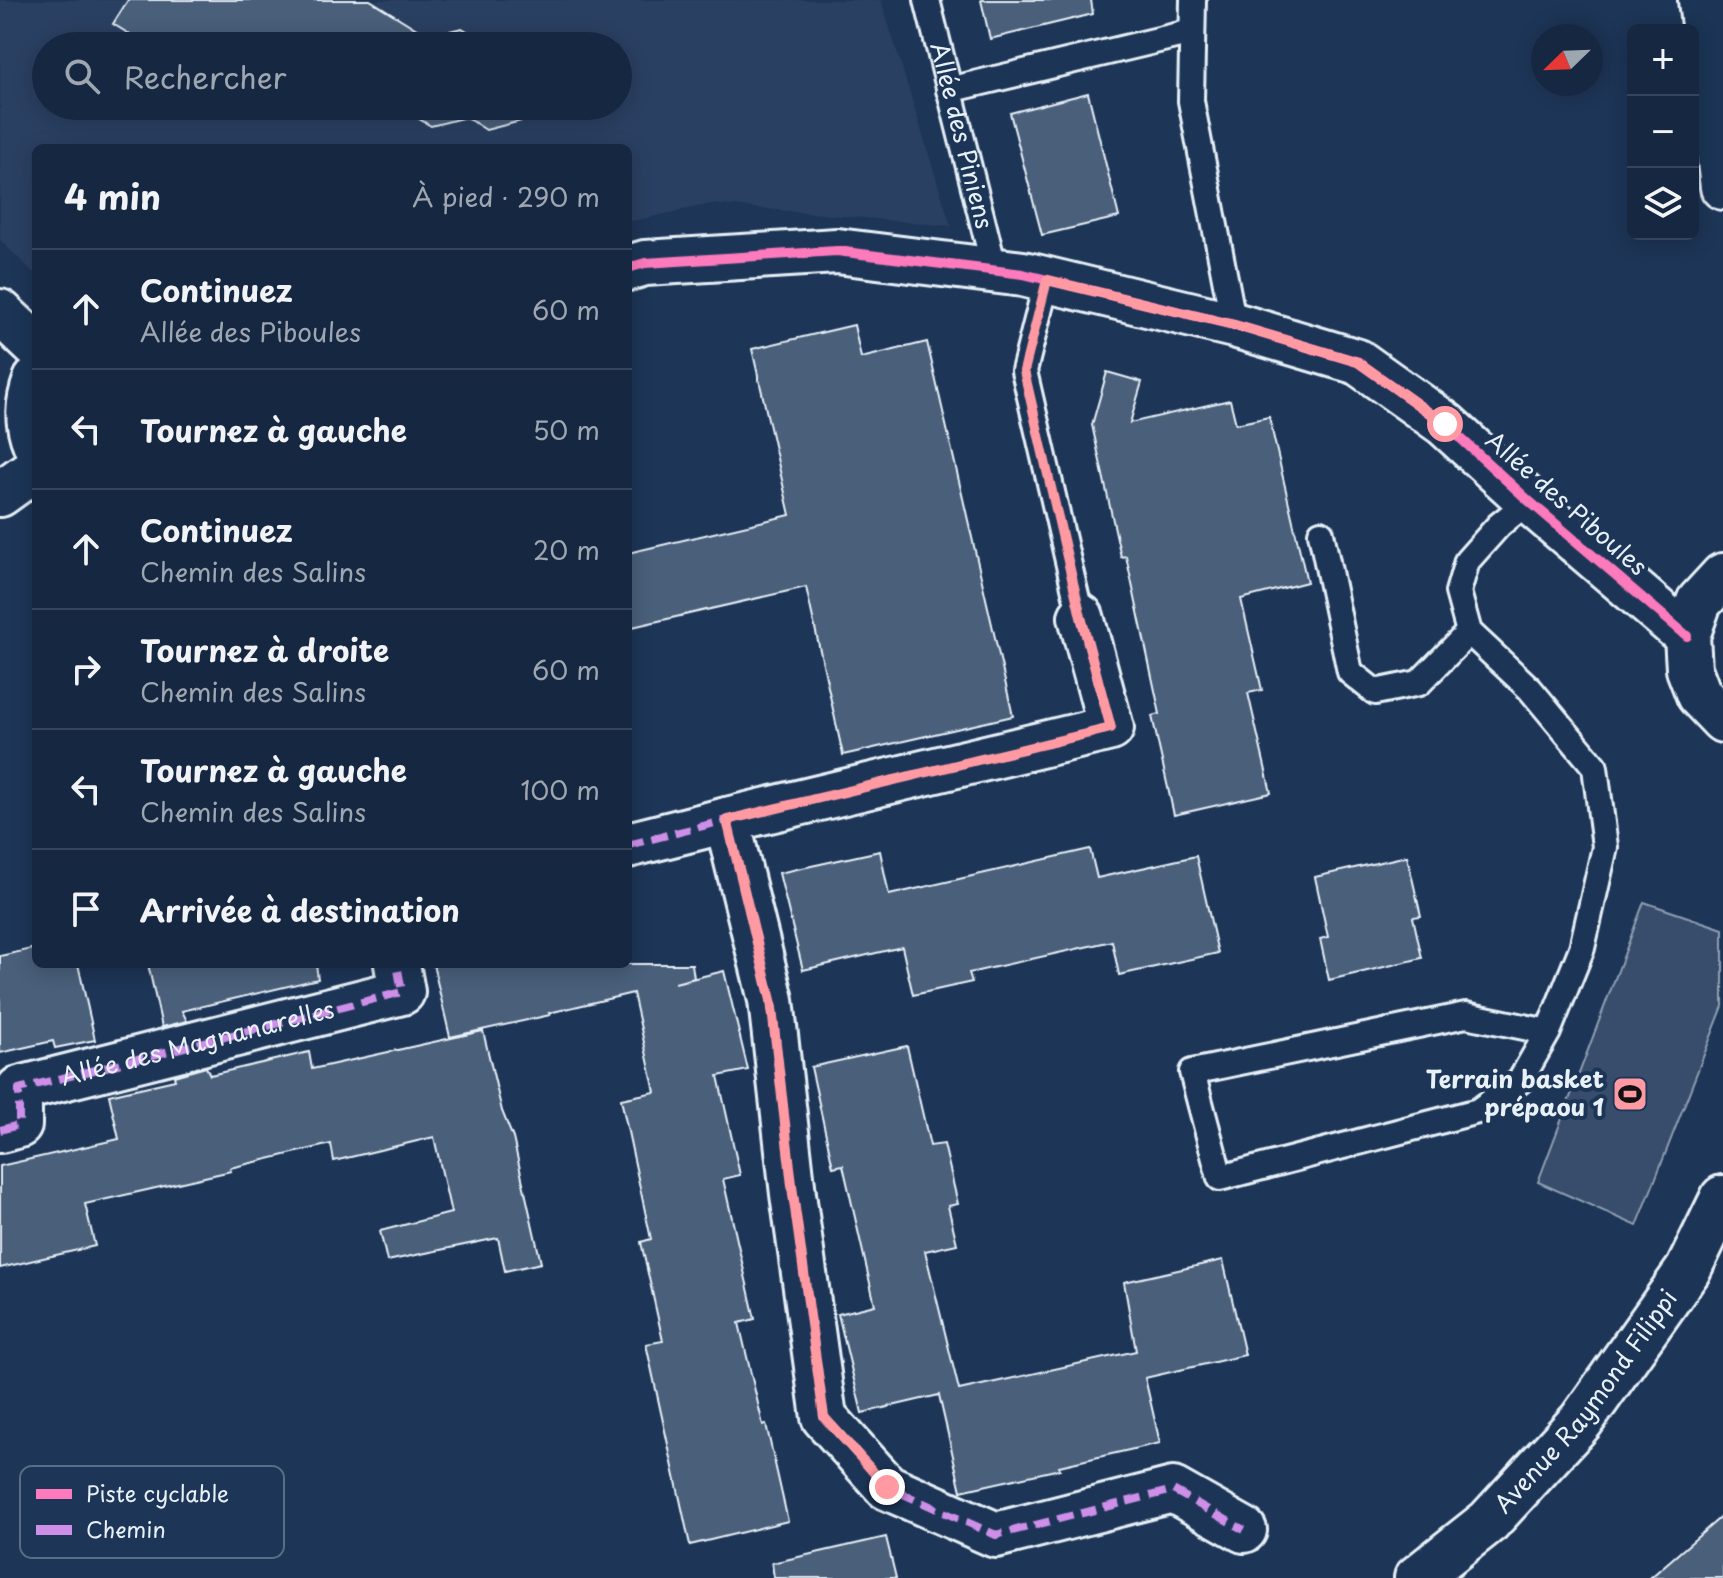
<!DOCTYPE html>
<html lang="fr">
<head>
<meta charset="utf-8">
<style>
  body { margin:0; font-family:"Playpen Sans",sans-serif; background:#23344c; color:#f1f3f6 }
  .controls { position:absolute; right:24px; top:24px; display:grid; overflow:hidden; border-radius:12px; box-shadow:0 4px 20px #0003 }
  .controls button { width:72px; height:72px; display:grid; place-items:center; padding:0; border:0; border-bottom:2px solid #35445a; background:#162841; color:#f1f3f6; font:40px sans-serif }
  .compass { position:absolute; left:1531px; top:24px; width:72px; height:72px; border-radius:50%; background:#162841; box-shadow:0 4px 20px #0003; rotate:247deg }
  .stop { position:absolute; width:24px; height:24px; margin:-18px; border:6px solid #ff9aa2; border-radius:50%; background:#fff }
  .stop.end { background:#ff9aa2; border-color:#fff; box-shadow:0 2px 8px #0008 }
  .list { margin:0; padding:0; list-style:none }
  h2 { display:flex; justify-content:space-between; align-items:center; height:104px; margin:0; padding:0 32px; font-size:34px }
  h2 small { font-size:26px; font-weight:400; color:#9ea6b1 }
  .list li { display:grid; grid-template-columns:52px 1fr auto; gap:24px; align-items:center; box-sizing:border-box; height:120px; padding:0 32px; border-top:2px solid #35445a }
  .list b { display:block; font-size:30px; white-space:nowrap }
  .list p { margin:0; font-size:26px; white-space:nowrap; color:#9ea6b1 }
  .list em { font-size:26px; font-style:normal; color:#9ea6b1 }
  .icon { flex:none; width:44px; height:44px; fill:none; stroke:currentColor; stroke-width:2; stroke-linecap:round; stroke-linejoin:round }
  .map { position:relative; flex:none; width:1723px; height:1578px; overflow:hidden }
  .search { position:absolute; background:#162841; box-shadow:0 4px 20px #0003; left:32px; top:32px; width:600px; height:88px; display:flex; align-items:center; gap:20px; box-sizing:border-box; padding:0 28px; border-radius:44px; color:#9ea6b1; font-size:30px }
  .panel { position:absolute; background:#162841; box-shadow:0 4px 20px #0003; left:32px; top:144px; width:600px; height:824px; border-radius:12px }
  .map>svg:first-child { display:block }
  .built { fill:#2a4162; fill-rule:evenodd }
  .green { fill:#374d6c; stroke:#909fb2; stroke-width:2 }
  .building { fill:#495e7a; stroke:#e8f1f8; stroke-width:2 }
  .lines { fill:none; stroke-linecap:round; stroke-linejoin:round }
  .lane-casing { stroke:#e8f1f8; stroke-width:30 }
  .street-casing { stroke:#e8f1f8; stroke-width:50 }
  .secondary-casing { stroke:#e8f1f8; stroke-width:50 }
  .lane { stroke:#1d3557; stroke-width:24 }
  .street { stroke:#1d3557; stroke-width:44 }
  .secondary { stroke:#1d3557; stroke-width:44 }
  .quiet { stroke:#ce8fe9; stroke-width:8; stroke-dasharray:16 8; stroke-linecap:butt }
  .cycleway-casing { stroke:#1d3557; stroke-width:15 }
  .cycleway { stroke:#fd7abc; stroke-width:10 }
  .route { stroke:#ff9aa2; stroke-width:10 }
  .labels { text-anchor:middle; stroke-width:8; stroke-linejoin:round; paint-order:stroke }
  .street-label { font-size:24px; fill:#e8f1f8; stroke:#1d3557 }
  .poi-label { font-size:24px; font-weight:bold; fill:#e8f1f8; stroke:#1d3557; text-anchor:end }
  .key { fill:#1d3557; stroke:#5a6d87; stroke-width:2 }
  .key-label { font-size:22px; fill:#e8f1f8 }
</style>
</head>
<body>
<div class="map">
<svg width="1723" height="1578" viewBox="0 0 1723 1578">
  <rect width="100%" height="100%" fill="#1d3557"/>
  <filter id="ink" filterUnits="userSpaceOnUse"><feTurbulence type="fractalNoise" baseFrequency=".0125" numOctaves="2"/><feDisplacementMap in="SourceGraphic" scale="16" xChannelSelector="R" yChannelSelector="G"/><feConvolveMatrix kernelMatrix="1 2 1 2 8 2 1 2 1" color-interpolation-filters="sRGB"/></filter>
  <g filter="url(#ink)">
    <!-- built -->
    <path class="built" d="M0 0H881L951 226 711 204 628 222V148H36V275L0 240ZM46 46H618V106H46Z"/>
    <!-- green -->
    <path class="green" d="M1644 902 1723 929V1006L1637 1226 1538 1182Z"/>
    <!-- building -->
    <g class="building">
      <path d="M128 0H370L428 36 462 28 492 46H197L190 42 173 46H149L113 24Z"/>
      <path d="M981 0H1091L1093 14 990 39Z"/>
      <path d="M1088 93 1119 217 1042 235 1010 113Z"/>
      <path d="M397 106H517L521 121 486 130 466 117 431 126Z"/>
      <path d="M854 325 861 358 927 342 1013 716 843 755 806 587 628 628V553L790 515 752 349Z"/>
      <path d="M1107 372 1142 382 1130 423 1230 400 1236 424 1269 417 1307 582 1241 599 1262 690 1248 693 1271 793 1174 815 1152 716 1160 714 1126 556 1121 557 1092 425Z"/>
      <path d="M1090 849 1097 878 1196 856 1218 953 1119 975 1112 941 969 973 972 982 913 995 902 947 803 970 779 873 880 851 889 895Z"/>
      <path d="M1407 856 1421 916 1413 917 1422 958 1329 980 1320 939 1328 937 1315 877Z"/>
      <path d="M36 948V964H78L95 1040 55 1048 53 1041 0 1053V956Z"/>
      <path d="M148 964H316L318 979 182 1011 187 1021 162 1027Z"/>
      <path d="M433 964H692L694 978 675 983 724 971 748 1070 718 1076 740 1175 723 1179 755 1319 739 1323 763 1425 766 1424 788 1521 690 1545 646 1344 663 1341 641 1242 651 1239 621 1099 655 1092 633 993 549 1013 550 1015 450 1037Z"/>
      <path d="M483 1031 502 1111 513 1138 541 1263 505 1271 498 1238 387 1261 380 1231 451 1213 434 1137 334 1161 331 1144 230 1168 231 1171 85 1204 95 1246 0 1268V1166L119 1139 109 1095 175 1080 174 1076 206 1067 210 1075 309 1052 312 1069Z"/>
      <path d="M907 1046 930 1146 944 1144 958 1204 948 1206 957 1244 925 1251 959 1390 1136 1351 1124 1282 1223 1260 1245 1355 1145 1378 1160 1443 1059 1466 1060 1469 961 1491 939 1395 862 1413 838 1314 875 1305 843 1165 833 1167 811 1067Z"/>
      <path d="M1723 1515V1578H1650Z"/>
      <path d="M886 1537 896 1578H774L772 1563Z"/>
    </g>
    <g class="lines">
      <defs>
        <g id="lane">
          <path id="s1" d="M927 0 995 271"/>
          <path d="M1193 0 1191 101 1234 325"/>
          <path d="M949 90 1192 32"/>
          <path d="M1047 280 1024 371 1081 617"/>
          <path d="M1529 501 1499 525 1467 561 1458 592 1469 632 1530 689 1595 767 1605 847 1582 948 1548 1032 1520 1081 1478 1111 1220 1178 1192 1072 1466 1015 1548 1032"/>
          <path d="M1321 533 1350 672 1375 692 1419 683 1469 632"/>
        </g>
        <g id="street">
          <path d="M628 268 645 263 837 251 1023 274 1234 325 1358 362 1445 424 1529 501 1687 636"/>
          <path d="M0 312 36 346"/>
          <path d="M36 380C28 402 26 422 36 445"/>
          <path d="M0 494 36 468"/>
          <path d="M1081 617 1111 728 727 820 771 1000 793 1194 824 1417 887 1487 996 1535 1173 1490 1244 1530"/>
          <path d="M628 845 727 820"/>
          <path d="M0 1130 19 1125V1089L402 992 397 964"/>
        </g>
        <g id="secondary">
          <path d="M1701 0 1723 187"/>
          <path d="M1723 576 1699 602 1687 636 1689 669 1699 695 1723 720"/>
          <path id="s2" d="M1417 1578 1489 1521 1581 1421 1688 1270 1723 1198"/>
        </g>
      </defs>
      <!-- lane casing -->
      <use href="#lane" class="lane-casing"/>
      <!-- street casing -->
      <use href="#street" class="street-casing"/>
      <!-- secondary casing -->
      <use href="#secondary" class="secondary-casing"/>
      <!-- lane -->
      <use href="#lane" class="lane"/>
      <!-- street -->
      <use href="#street" class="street"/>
      <!-- secondary -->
      <use href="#secondary" class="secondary"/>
      <!-- quiet -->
      <g class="quiet">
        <path d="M1081 617 1111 728 727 820 771 1000 793 1194 824 1417 887 1487 996 1535 1173 1490 1244 1530"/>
        <path d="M628 845 727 820"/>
        <path id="s3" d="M0 1130 19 1125V1089L402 992 397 964"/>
      </g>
      <defs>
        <path id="cycleway" d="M628 268 645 263 837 251 1023 274 1234 325 1358 362 1445 424 1529 501 1687 636"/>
      </defs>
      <!-- cycleway casing -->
      <use href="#cycleway" class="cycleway-casing"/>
      <!-- cycleway -->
      <use href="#cycleway" class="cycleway"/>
    </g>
  </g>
  <g class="lines" filter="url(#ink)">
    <!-- route -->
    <path class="route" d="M887 1487 824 1417 793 1194 771 1000 727 820 1111 728 1081 617 1024 371 1047 280 1234 325 1358 362 1445 424"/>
  </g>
  <!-- icons -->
  <defs>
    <symbol id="stadium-square" viewBox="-11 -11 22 22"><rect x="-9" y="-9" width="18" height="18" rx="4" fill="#ff9aa2" stroke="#1d3557"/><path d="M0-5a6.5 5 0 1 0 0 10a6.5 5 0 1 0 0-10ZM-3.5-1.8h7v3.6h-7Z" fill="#111"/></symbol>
  </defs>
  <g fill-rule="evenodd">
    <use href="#stadium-square" x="1610" y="1074" width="40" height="40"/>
  </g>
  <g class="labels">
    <!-- street labels -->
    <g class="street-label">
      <text dy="8" stroke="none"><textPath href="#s1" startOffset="140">Allée des Piniens</textPath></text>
      <text transform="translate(1566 504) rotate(41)" y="8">Allée des Piboules</text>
      <text dy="8" stroke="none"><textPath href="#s3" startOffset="240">Allée des Magnanarelles</textPath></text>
      <text dy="8" stroke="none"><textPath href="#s2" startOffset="246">Avenue Raymond Filippi</textPath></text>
    </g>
    <!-- poi labels -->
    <g class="poi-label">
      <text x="1604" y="1088">Terrain basket<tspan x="1604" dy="28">prépaou 1</tspan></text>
    </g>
  </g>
  <!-- legend -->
  <rect x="20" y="1466" width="264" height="92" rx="12" class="key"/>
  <rect x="36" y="1489" width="36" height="10" fill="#fd7abc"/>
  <rect x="36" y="1525" width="36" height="10" fill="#ce8fe9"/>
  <g class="key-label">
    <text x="86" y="1502">Piste cyclable</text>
    <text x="86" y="1538">Chemin</text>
  </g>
</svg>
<div class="controls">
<button>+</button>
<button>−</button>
<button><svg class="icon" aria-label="layers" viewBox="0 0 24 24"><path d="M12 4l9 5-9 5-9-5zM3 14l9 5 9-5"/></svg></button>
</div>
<svg class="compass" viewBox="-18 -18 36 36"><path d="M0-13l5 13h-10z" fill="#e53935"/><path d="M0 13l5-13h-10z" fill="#9ea6b1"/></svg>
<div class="stop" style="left:1445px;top:424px"></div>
<div class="stop end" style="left:887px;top:1487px"></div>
<div class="search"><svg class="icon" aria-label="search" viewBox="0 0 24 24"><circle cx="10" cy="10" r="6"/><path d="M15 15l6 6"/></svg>Rechercher</div>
<section class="panel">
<h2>4 min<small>À pied · 290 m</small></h2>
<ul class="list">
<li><svg class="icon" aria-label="ahead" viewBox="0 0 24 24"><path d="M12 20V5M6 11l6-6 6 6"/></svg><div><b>Continuez</b><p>Allée des Piboules</p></div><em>60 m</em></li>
<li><svg class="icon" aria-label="left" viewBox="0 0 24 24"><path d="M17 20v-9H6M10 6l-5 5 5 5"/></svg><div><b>Tournez à gauche</b></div><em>50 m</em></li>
<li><svg class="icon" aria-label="ahead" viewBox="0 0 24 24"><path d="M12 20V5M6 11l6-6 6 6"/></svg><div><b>Continuez</b><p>Chemin des Salins</p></div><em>20 m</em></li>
<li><svg class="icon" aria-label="right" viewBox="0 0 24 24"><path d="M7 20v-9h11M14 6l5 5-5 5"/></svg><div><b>Tournez à droite</b><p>Chemin des Salins</p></div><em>60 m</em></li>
<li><svg class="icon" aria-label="left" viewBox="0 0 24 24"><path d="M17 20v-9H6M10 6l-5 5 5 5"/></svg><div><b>Tournez à gauche</b><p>Chemin des Salins</p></div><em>100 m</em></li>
<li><svg class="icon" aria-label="arrive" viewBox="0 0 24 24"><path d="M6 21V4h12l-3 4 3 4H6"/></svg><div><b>Arrivée à destination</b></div></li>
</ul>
</section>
</div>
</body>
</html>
